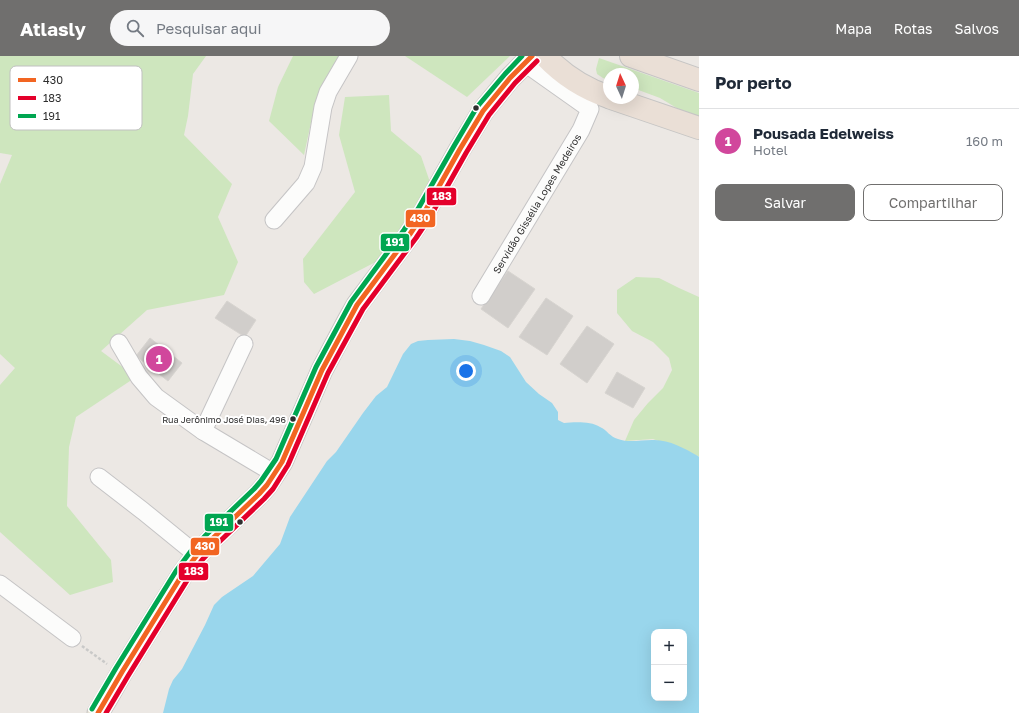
<!DOCTYPE html>
<html lang="pt">
<head>
<meta charset="utf-8">
<style>
  body { margin:0; font-family:"Golos Text",sans-serif; background:#f6f6f7; color:#1f2937 }
  .controls { position:absolute; right:12px; bottom:12px; display:grid; overflow:hidden; border-radius:8px; box-shadow:0 4px 16px #0002 }
  .controls button { width:36px; height:36px; display:grid; place-items:center; padding:0; border:0; border-bottom:1px solid #e0e1e3; background:#fff; color:#1f2937; font:20px sans-serif }
  .compass { position:absolute; left:603px; top:12px; width:36px; height:36px; border-radius:50%; background:#fff; box-shadow:0 4px 16px #0002; rotate:356deg }
  .you { position:absolute; left:466px; top:315px; width:14px; height:14px; margin:-10px; border:3px solid #fff; border-radius:50%; background:#1a73e8; box-shadow:0 0 0 6px #1a73e833 }
  .badge { display:grid; place-items:center; width:26px; height:26px; border-radius:50%; background:#706f6e; color:#fff; font-size:13px; font-weight:700 }
  .pin { position:absolute; translate:-50% -50%; border:2px solid #fff; box-shadow:0 1px 4px #0006 }
  .list { margin:0; padding:0; list-style:none }
  h2 { display:flex; justify-content:space-between; align-items:center; height:52px; margin:0; padding:0 16px; font-size:17px }
  h2 small { font-size:13px; font-weight:400; color:#747a83 }
  .list li { display:grid; grid-template-columns:26px 1fr auto; gap:12px; align-items:center; box-sizing:border-box; height:64px; padding:0 16px; border-top:1px solid #e0e1e3 }
  .list b { display:block; font-size:15px; white-space:nowrap }
  .list p { margin:0; font-size:13px; white-space:nowrap; color:#747a83 }
  .list em { font-size:13px; font-style:normal; color:#747a83 }
  .actions { display:flex; gap:8px; padding:12px 16px }
  .actions a { flex:1; padding:9px 0; border:1px solid #706f6e; border-radius:8px; text-align:center; font-size:14px; color:#706f6e }
  .actions .main { background:#706f6e; color:#fff }
  .icon { flex:none; width:22px; height:22px; fill:none; stroke:currentColor; stroke-width:2; stroke-linecap:round; stroke-linejoin:round }
  .map { position:relative; flex:none; width:699px; height:657px; overflow:hidden }
  header { display:flex; align-items:center; gap:24px; box-sizing:border-box; height:56px; padding:0 20px; background:#706f6e; color:#fff }
  header strong { font-size:19px }
  nav { display:flex; gap:22px; margin-inline-start:auto; font-size:14px }
  .search { width:280px; height:36px; background:#f6f6f7; display:flex; align-items:center; gap:10px; box-sizing:border-box; padding:0 14px; border-radius:22px; color:#747a83; font-size:15px }
  main { display:flex }
  aside { flex:1; background:#fff }
  .map>svg:first-child { display:block }
  .green { fill:#cee6be }
  .water { fill:#99d6ec; fill-rule:evenodd }
  .building { fill:#d1cecb; stroke:#d7d4d0 }
  .lines { fill:none; stroke-linecap:round; stroke-linejoin:round }
  .minor-casing { stroke:#c5c4c5; stroke-width:19 }
  .major-casing { stroke:#c6c5c4; stroke-width:23 }
  .highway-casing { stroke:#c6c5c4; stroke-width:24 }
  .path { stroke:#c9c9c8; stroke-width:2.5; stroke-dasharray:3 2; stroke-linecap:butt }
  .minor { stroke:#fcfcfb; stroke-width:17 }
  .major { stroke:#e8e4d6; stroke-width:21 }
  .highway { stroke:#eadfd6; stroke-width:22 }
  .bus-1-casing { stroke:#fff; stroke-width:8 }
  .bus-2-casing { stroke:#fff; stroke-width:8 }
  .bus-3-casing { stroke:#fff; stroke-width:8 }
  .bus-1 { stroke:#f26522; stroke-width:5 }
  .bus-2 { stroke:#e4002b; stroke-width:5 }
  .bus-3 { stroke:#00a651; stroke-width:5 }
  .bus-dot { fill:#2e2e2e; stroke:#fff; stroke-width:1.5 }
  .labels { text-anchor:middle; stroke-width:4; stroke-linejoin:round; paint-order:stroke }
  .bus-label { font-size:9px; fill:#2e2e2e; stroke:#fff; text-anchor:end }
  .street-label { font-size:10px; fill:#2e2e2e; stroke:#fff }
  .key { fill:#fff; stroke:#c0c0c0; stroke-width:1 }
  .key-label { font-size:11px; fill:#2e2e2e }
  .line-badge { stroke:#fff; stroke-width:1.5 }
  .badge-label { font-size:11px; text-anchor:middle; font-weight:bold; fill:#fff }
</style>
</head>
<body>
<header>
<strong>Atlasly</strong>
<div class="search"><svg class="icon" aria-label="search" viewBox="0 0 24 24"><circle cx="10" cy="10" r="6"/><path d="M15 15l6 6"/></svg>Pesquisar aqui</div>
<nav><a>Mapa</a><a>Rotas</a><a>Salvos</a></nav>
</header>
<main>
<div class="map">
<svg width="699" height="657" viewBox="0 0 699 657">
  <rect width="100%" height="100%" fill="#ece8e4"/>
  <!-- green -->
  <g class="green">
    <path d="M0 0H206L193 18 188 60 184 79 232 128 218 161 238 206 224 239 147 254 101 295 136 321 76 361 69 391 67 450 111 504 113 526 70 539 0 476V329L15 312 0 298V128L12 99 0 97Z"/>
    <path d="M293 0H339L315 48 304 99 269 65 278 31Z"/>
    <path d="M405 0H510L467 41Z"/>
    <path d="M599 2 699 37V62L685 57 660 42 633 32V18H609V24L603 22 597 18 596 13Z"/>
    <path d="M389 39 391 75 421 100 431 129 389 199 314 238 304 226 303 203 355 136 339 79 345 41Z"/>
    <path d="M636 221 659 222 679 232 699 241V401L698 400 653 383 625 385 634 364 648 347 663 332 672 314 669 302 653 286 632 275 617 257V234Z"/>
  </g>
  <!-- water -->
  <path class="water" d="M454 283 470 285 484 289 501 295 510 301 526 326 539 338 552 347 558 356V364L564 367C574 366 591 365 600 371 607 374 610 381 618 383 629 387 640 384 652 384 668 383 684 392 698 400L699 401V657H163L169 633 173 624 182 613 205 569 214 549 222 541 253 520 280 488 290 461 327 405 336 396 363 357 376 340 387 331 403 298 411 288 418 285 428 284ZM654 576H684V642H654Z"/>
  <!-- building -->
  <g class="building">
    <path d="M508 215 535 233 508 272 481 253Z"/>
    <path d="M546 242 573 260 547 299 519 281Z"/>
    <path d="M227 245 256 264 245 281 215 262Z"/>
    <path d="M587 270 614 288 587 327 560 308Z"/>
    <path d="M150 282 182 307 168 325 136 300Z"/>
    <path d="M617 316 645 332 633 352 605 337Z"/>
  </g>
  <g class="lines">
    <defs>
      <g id="minor">
        <path d="M274 164 306 127 313 111 323 51 328 36 349 0"/>
        <path id="s1" d="M481 240 581 74 590 53 525 7"/>
        <path d="M119 287 139 321 156 341 203 375 275 418"/>
        <path d="M203 375 244 288"/>
        <path d="M99 421 143 455 197 499"/>
        <path d="M0 528 72 582"/>
      </g>
      <path id="major" d="M98 657 106 644 122 616 182 519 197 499 211 484 259 438 267 429 282 406 322 314 348 265 357 249 410 178 424 157 460 93 483 55 510 22 532 0"/>
      <g id="highway">
        <path d="M545 0C562 18 585 33 609 41"/>
        <path d="M631 0 699 24"/>
        <path d="M611 42 699 72"/>
      </g>
    </defs>
    <!-- minor casing -->
    <use href="#minor" class="minor-casing"/>
    <!-- major casing -->
    <use href="#major" class="major-casing"/>
    <!-- highway casing -->
    <use href="#highway" class="highway-casing"/>
    <!-- path -->
    <path class="path" d="M82 590 107 608"/>
    <!-- minor -->
    <use href="#minor" class="minor"/>
    <!-- major -->
    <use href="#major" class="major"/>
    <!-- highway -->
    <use href="#highway" class="highway"/>
    <defs>
      <path id="bus-1" d="M98 657 122 616 182 519 197 499 211 484 259 438 267 429 282 406 322 314 357 249 410 178 424 157 460 93 483 55 510 22 532 0"/>
      <path id="bus-2" d="M106 657 128 620 188 523 202 504 216 489 264 443 273 433 288 409 328 317 363 253 416 182 430 161 466 97 489 59 515 27 537 5"/>
      <path id="bus-3" d="M92 653 116 612 176 515 191 495 206 479 254 433 261 425 276 403 316 311 351 246 404 174 418 153 454 90 477 51 505 18 522 0"/>
    </defs>
    <!-- bus-1 casing -->
    <use href="#bus-1" class="bus-1-casing"/>
    <!-- bus-2 casing -->
    <use href="#bus-2" class="bus-2-casing"/>
    <!-- bus-3 casing -->
    <use href="#bus-3" class="bus-3-casing"/>
    <!-- bus-1 -->
    <use href="#bus-1" class="bus-1"/>
    <!-- bus-2 -->
    <use href="#bus-2" class="bus-2"/>
    <!-- bus-3 -->
    <use href="#bus-3" class="bus-3"/>
  </g>
  <!-- markers -->
  <g class="bus-dot">
    <circle cx="476" cy="52" r="3.5"/>
    <circle cx="293" cy="363" r="3.5"/>
    <circle cx="240" cy="466" r="3.5"/>
  </g>
  <g class="labels">
    <!-- bus labels -->
    <g class="bus-label">
      <text x="286" y="367">Rua Jerônimo José Dias, 496</text>
    </g>
    <!-- street labels -->
    <g class="street-label">
      <text dy="4" stroke="none"><textPath href="#s1" startOffset="108">Servidão Gissélia Lopes Medeiros</textPath></text>
    </g>
  </g>
  <!-- legend -->
  <rect x="10" y="10" width="132" height="64" rx="6" class="key"/>
  <rect x="18" y="22" width="18" height="4" fill="#f26522"/>
  <rect x="18" y="40" width="18" height="4" fill="#e4002b"/>
  <rect x="18" y="58" width="18" height="4" fill="#00a651"/>
  <g class="key-label">
    <text x="43" y="28">430</text>
    <text x="43" y="46">183</text>
    <text x="43" y="64">191</text>
  </g>
  <g class="line-badge">
    <rect x="426" y="131" width="31" height="19" rx="4" fill="#e4002b"/>
    <rect x="405" y="153" width="31" height="19" rx="4" fill="#f26522"/>
    <rect x="380" y="177" width="30" height="19" rx="4" fill="#00a651"/>
    <rect x="204" y="457" width="30" height="19" rx="4" fill="#00a651"/>
    <rect x="190" y="481" width="30" height="19" rx="4" fill="#f26522"/>
    <rect x="178" y="506" width="31" height="19" rx="4" fill="#e4002b"/>
  </g>
  <g class="badge-label">
    <text x="442" y="144">183</text>
    <text x="420" y="166">430</text>
    <text x="395" y="190">191</text>
    <text x="219" y="470">191</text>
    <text x="205" y="494">430</text>
    <text x="194" y="519">183</text>
  </g>
</svg>
<div class="controls">
<button>+</button>
<button>−</button>
</div>
<svg class="compass" viewBox="-18 -18 36 36"><path d="M0-13l5 13h-10z" fill="#e53935"/><path d="M0 13l5-13h-10z" fill="#747a83"/></svg>
<div class="you"></div>
<div class="pin badge" style="left:159px;top:303px;background:#d1479c">1</div>
</div>
<aside>
<h2>Por perto<small></small></h2>
<ul class="list">
<li><span class="badge" style="background:#d1479c">1</span><div><b>Pousada Edelweiss</b><p>Hotel</p></div><em>160 m</em></li>
</ul>
<div class="actions"><a class="main">Salvar</a><a>Compartilhar</a></div>
</aside>
</main>
</body>
</html>
